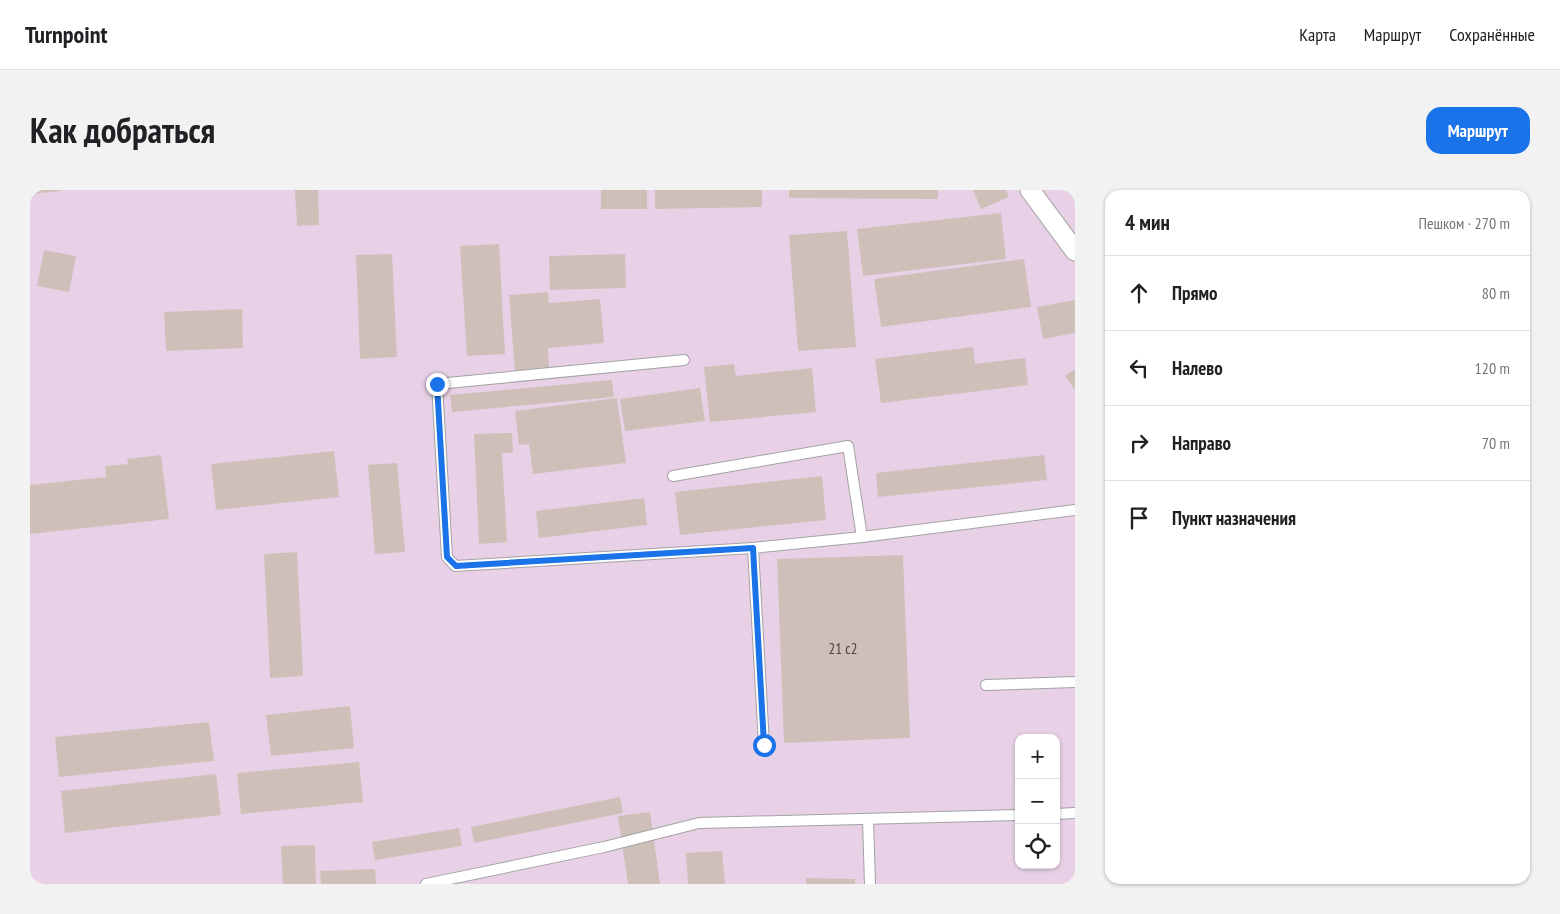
<!DOCTYPE html>
<html lang="ru">
<head>
<meta charset="utf-8">
<style>
  body { margin:0; font-family:"PT Sans Narrow",sans-serif; background:#f2f2f2; color:#202124 }
  .controls { position:absolute; right:15px; bottom:15px; display:grid; overflow:hidden; border-radius:10px; box-shadow:0 1px 4px #0004 }
  .controls button { width:45px; height:45px; display:grid; place-items:center; padding:0; border:0; border-bottom:1px solid #e0e0e0; background:#fff; color:#202124; font:25px sans-serif }
  .stop { position:absolute; width:15px; height:15px; margin:-11px; border:4px solid #1a73e8; border-radius:50%; background:#fff }
  .stop.end { background:#1a73e8; border-color:#fff; box-shadow:0 1px 5px #0008 }
  .list { margin:0; padding:0; list-style:none }
  h2 { display:flex; justify-content:space-between; align-items:center; height:65px; margin:0; padding:0 20px; font-size:21px }
  h2 small { font-size:16px; font-weight:400; color:#757577 }
  .list li { display:grid; grid-template-columns:32px 1fr auto; gap:15px; align-items:center; box-sizing:border-box; height:75px; padding:0 20px; border-top:1px solid #e0e0e0 }
  .list b { display:block; font-size:19px; white-space:nowrap }
  .list em { font-size:16px; font-style:normal; color:#757577 }
  .icon { flex:none; width:28px; height:28px; fill:none; stroke:currentColor; stroke-width:2; stroke-linecap:round; stroke-linejoin:round }
  .map { position:relative; flex:none; width:1045px; height:694px; overflow:hidden; border-radius:15px }
  header { display:flex; align-items:center; gap:30px; box-sizing:border-box; height:70px; padding:0 25px; background:#fff; border-bottom:1px solid #e0e0e0 }
  header strong { font-size:24px }
  nav { display:flex; gap:28px; margin-inline-start:auto; font-size:18px }
  .intro { display:flex; align-items:center; justify-content:space-between; box-sizing:border-box; height:120px; padding:0 30px }
  h1 { margin:0; font-size:35px }
  .button { padding:12px 22px; border-radius:15px; background:#1a73e8; color:#fff; font-size:18px; font-weight:700 }
  main { display:flex; gap:30px; padding:0 30px }
  aside { flex:1; background:#fff; border-radius:15px; box-shadow:0 1px 4px #0004 }
  .map>svg:first-child { display:block }
  .industrial { fill:#e8d1e6; fill-rule:evenodd }
  .building { fill:#cec0b9 }
  .lines { fill:none; stroke-linecap:round; stroke-linejoin:round }
  .lane-casing { stroke:#a3a3a3; stroke-width:12 }
  .street-casing { stroke:#a3a3a3; stroke-width:21 }
  .lane { stroke:#fff; stroke-width:10 }
  .street { stroke:#fff; stroke-width:19 }
  .route { stroke:#1a73e8; stroke-width:6 }
  .labels { text-anchor:middle; stroke-width:4; stroke-linejoin:round; paint-order:stroke }
  .number-label { font-size:15px; fill:#484543 }
</style>
</head>
<body>
<header>
<strong>Turnpoint</strong>
<nav><a>Карта</a><a>Маршрут</a><a>Сохранённые</a></nav>
</header>
<div class="intro"><h1>Как добраться</h1><a class="button">Маршрут</a></div>
<main>
<div class="map">
<svg width="1045" height="694" viewBox="0 0 1045 694">
  <rect width="100%" height="100%" fill="#eee8e0"/>
  <!-- industrial -->
  <path class="industrial" d="M0 0H1045V694H0ZM989 548H1026V675H989Z"/>
  <!-- building -->
  <g class="building">
    <path d="M0 0H30V1L0 4Z"/>
    <path d="M265 0H288L289 35 267 36Z"/>
    <rect x="571" y="0" width="46" height="19"/>
    <path d="M625 0H732V17L625 19Z"/>
    <path d="M759 0H908V9L759 8Z"/>
    <path d="M943 0H976L979 7 951 19Z"/>
    <path d="M971 23 976 69 833 86 827 39Z"/>
    <path d="M817 41 826 157 768 161 759 45Z"/>
    <path d="M469 54 475 164 437 166 430 56Z"/>
    <path d="M14 60 46 66 39 102 7 96Z"/>
    <path d="M362 64 367 167 330 169 326 65Z"/>
    <path d="M595 64 596 98 520 100 519 66Z"/>
    <path d="M994 69 1001 117 851 137 844 89Z"/>
    <path d="M518 102 519 113 570 109 574 153 518 158 519 178 485 181 479 105Z"/>
    <path d="M1045 110V143L1013 149 1007 117Z"/>
    <path d="M212 119 213 158 136 161 134 122Z"/>
    <path d="M943 157 945 174 995 168 998 195 851 213 845 169Z"/>
    <path d="M704 174 706 186 782 178 786 222 680 232 674 177Z"/>
    <path d="M1045 179V200L1035 186Z"/>
    <path d="M582 190 584 207 422 222 420 205Z"/>
    <path d="M670 198 675 231 595 241 590 209Z"/>
    <path d="M587 208 596 273 503 284 499 254 489 255 485 221Z"/>
    <path d="M482 243 483 263H472L477 352 449 354 444 244Z"/>
    <path d="M304 261 309 307 186 320 181 274Z"/>
    <path d="M131 265 139 329 0 344V295L76 287 75 276 98 274 97 269Z"/>
    <path d="M1014 265 1017 290 848 307 846 283Z"/>
    <path d="M367 273 375 362 345 364 338 275Z"/>
    <path d="M792 286 796 330 650 345 645 302Z"/>
    <path d="M614 308 617 335 509 348 506 321Z"/>
    <path d="M267 362 273 486 240 488 234 364Z"/>
    <path d="M873 365 880 548 754 553 747 369Z"/>
    <path d="M320 516 324 558 241 566 236 525Z"/>
    <path d="M179 532 184 571 29 587 25 547Z"/>
    <path d="M329 572 333 612 211 624 207 583Z"/>
    <path d="M186 584 191 625 35 643 31 601Z"/>
    <path d="M590 607 593 623 444 653 441 637Z"/>
    <path d="M620 622 630 694H598L588 626Z"/>
    <path d="M429 638 432 656 345 670 342 652Z"/>
    <path d="M285 655 286 694H253L251 656Z"/>
    <path d="M692 661 695 694H658L656 663Z"/>
    <path d="M345 679 346 694H291L290 681Z"/>
    <path d="M776 688 825 689V694H776Z"/>
  </g>
  <g class="lines">
    <defs>
      <g id="lane">
        <path d="M654 170 407 194 417 367 425 376 723 358"/>
        <path d="M643 286 818 256 832 347"/>
        <path d="M956 495 1045 492"/>
        <path d="M734 555 723 358 832 347 1045 320"/>
        <path d="M1026 624 1045 623"/>
        <path d="M838 629 840 694"/>
        <path d="M396 694 574 657 669 633 989 625"/>
      </g>
      <path id="street" d="M1000 0 1045 61"/>
    </defs>
    <!-- lane casing -->
    <use href="#lane" class="lane-casing"/>
    <!-- street casing -->
    <use href="#street" class="street-casing"/>
    <!-- lane -->
    <use href="#lane" class="lane"/>
    <!-- street -->
    <use href="#street" class="street"/>
  </g>
  <g class="lines">
    <!-- route -->
    <path class="route" d="M407 194 417 367 426 376 723 358 734 555"/>
  </g>
  <g class="labels">
    <!-- number labels -->
    <g class="number-label">
      <text x="813" y="464">21 с2</text>
    </g>
  </g>
</svg>
<div class="controls">
<button>+</button>
<button>−</button>
<button><svg class="icon" aria-label="locate" viewBox="0 0 24 24"><circle cx="12" cy="12" r="6"/><path d="M12 2v4M12 18v4M2 12h4M18 12h4"/></svg></button>
</div>
<div class="stop" style="left:734px;top:555px"></div>
<div class="stop end" style="left:407px;top:194px"></div>
</div>
<aside>
<h2>4 мин<small>Пешком · 270 m</small></h2>
<ul class="list">
<li><svg class="icon" aria-label="ahead" viewBox="0 0 24 24"><path d="M12 20V5M6 11l6-6 6 6"/></svg><div><b>Прямо</b></div><em>80 m</em></li>
<li><svg class="icon" aria-label="left" viewBox="0 0 24 24"><path d="M17 20v-9H6M10 6l-5 5 5 5"/></svg><div><b>Налево</b></div><em>120 m</em></li>
<li><svg class="icon" aria-label="right" viewBox="0 0 24 24"><path d="M7 20v-9h11M14 6l5 5-5 5"/></svg><div><b>Направо</b></div><em>70 m</em></li>
<li><svg class="icon" aria-label="arrive" viewBox="0 0 24 24"><path d="M6 21V4h12l-3 4 3 4H6"/></svg><div><b>Пункт назначения</b></div></li>
</ul>
</aside>
</main>
</body>
</html>
